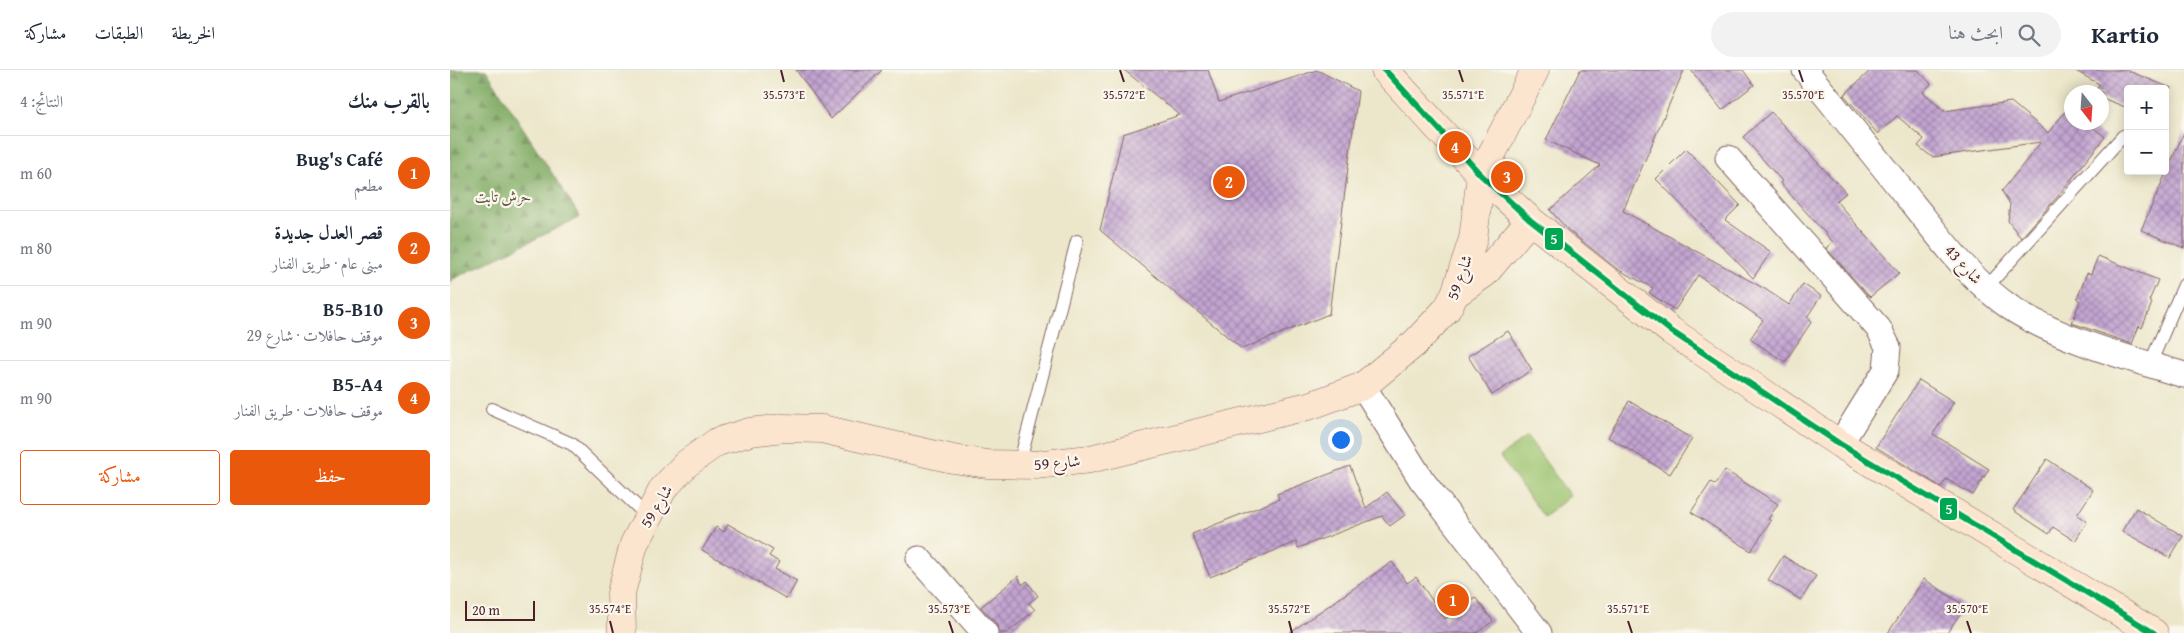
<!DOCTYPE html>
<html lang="ar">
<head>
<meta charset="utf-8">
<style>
  body { margin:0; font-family:"Gentium Book Plus",Amiri,serif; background:#f2f2f3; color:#1f2937; direction:rtl }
  .controls { position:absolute; right:15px; top:15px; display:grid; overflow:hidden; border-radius:5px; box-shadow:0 2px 12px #0003 }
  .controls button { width:45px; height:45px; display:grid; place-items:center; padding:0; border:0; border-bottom:1px solid #e0e1e3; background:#fff; color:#1f2937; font:25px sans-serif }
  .compass { position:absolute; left:1614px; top:15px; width:45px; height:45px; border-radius:50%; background:#fff; box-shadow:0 2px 12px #0003; rotate:163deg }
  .scale { position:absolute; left:15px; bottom:12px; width:70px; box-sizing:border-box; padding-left:5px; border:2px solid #4a1f2b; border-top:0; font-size:14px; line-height:18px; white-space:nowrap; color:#4a1f2b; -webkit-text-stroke:4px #fbf7ec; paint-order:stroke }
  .you { position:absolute; left:890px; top:369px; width:18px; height:18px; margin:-12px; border:4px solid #fff; border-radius:50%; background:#1a73e8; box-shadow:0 0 0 8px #1a73e833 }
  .badge { display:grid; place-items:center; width:32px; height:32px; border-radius:50%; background:#ea580c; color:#fff; font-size:16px; font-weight:700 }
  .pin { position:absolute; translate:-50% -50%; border:2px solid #fff; box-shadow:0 1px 5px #0006 }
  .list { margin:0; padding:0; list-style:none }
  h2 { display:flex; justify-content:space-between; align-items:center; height:65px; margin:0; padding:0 20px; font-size:21px }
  h2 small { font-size:16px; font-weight:400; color:#747a83 }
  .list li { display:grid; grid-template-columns:32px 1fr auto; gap:15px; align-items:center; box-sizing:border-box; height:75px; padding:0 20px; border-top:1px solid #e0e1e3 }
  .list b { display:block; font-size:19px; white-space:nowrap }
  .list p { margin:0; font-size:16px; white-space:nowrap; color:#747a83 }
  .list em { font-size:16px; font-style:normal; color:#747a83 }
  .actions { display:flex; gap:10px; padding:15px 20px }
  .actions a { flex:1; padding:11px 0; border:1px solid #ea580c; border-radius:5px; text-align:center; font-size:18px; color:#ea580c }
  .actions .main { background:#ea580c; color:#fff }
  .icon { flex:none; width:28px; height:28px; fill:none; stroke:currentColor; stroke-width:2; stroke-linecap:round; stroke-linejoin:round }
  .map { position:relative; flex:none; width:1734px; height:563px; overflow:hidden; direction:ltr }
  header { display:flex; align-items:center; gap:30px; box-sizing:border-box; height:70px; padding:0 25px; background:#fff; border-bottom:1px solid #e0e1e3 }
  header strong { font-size:24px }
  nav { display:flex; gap:28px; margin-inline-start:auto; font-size:18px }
  .search { width:350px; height:45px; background:#f2f2f3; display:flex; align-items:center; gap:12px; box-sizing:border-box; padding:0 18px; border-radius:28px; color:#747a83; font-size:19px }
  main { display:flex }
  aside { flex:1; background:#fff }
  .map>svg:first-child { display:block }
  .green { fill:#9dc470; stroke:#74724e }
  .forest { fill:url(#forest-firs); stroke:#646446 }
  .building { fill:url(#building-cross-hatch) }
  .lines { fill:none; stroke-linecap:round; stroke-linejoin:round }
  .lane-casing { stroke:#836563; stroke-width:14 }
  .street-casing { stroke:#836563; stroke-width:27 }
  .secondary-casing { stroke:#836563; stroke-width:29 }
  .lane { stroke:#fff; stroke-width:12 }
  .street { stroke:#fff; stroke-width:25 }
  .secondary { stroke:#fce5cf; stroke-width:28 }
  .bus-1-casing { stroke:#fbf7ec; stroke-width:10 }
  .bus-1 { stroke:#00a651; stroke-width:6 }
  .ticks { fill:none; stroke:#4a1f2b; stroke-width:2 }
  .labels { text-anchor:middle; stroke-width:4.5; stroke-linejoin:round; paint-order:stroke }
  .park-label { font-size:16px; fill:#635140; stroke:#fbf7ec }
  .street-label { font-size:16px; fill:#4a1f2b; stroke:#fbf7ec }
  .ticks-label { font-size:12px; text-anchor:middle; fill:#4a1f2b; stroke:#fbf7ec; stroke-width:4.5; stroke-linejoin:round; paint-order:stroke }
  .line-badge { stroke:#fbf7ec; stroke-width:2 }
  .badge-label { font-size:14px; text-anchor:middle; font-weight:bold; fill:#fff }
</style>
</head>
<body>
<header>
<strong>Kartio</strong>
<div class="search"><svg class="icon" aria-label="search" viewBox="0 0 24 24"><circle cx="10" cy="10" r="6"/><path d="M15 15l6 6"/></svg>ابحث هنا</div>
<nav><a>الخريطة</a><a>الطبقات</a><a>مشاركة</a></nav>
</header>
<main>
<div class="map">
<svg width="1734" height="563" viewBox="0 0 1734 563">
  <defs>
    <pattern id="forest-firs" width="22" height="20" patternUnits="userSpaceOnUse" patternTransform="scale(1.25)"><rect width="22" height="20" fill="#7eaa62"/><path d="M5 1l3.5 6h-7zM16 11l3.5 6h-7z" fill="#698a51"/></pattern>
    <pattern id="building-cross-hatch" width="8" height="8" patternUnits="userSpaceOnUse" patternTransform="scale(1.25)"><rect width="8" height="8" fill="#c2a4d1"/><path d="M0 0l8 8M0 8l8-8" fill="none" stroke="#a085aa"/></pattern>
  </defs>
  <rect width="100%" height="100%" fill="#fbf7ec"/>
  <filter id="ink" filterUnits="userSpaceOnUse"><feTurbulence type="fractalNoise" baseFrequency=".02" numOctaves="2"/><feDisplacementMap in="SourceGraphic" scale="10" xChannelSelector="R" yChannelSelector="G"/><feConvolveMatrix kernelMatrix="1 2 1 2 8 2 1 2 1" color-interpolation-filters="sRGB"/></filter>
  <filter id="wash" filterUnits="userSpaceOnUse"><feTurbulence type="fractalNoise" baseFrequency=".0096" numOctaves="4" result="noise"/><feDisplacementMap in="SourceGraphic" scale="20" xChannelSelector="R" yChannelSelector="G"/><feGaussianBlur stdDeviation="1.12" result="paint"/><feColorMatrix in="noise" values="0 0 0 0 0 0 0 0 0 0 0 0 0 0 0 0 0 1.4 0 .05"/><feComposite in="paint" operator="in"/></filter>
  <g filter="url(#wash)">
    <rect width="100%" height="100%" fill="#ece7cb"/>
    <!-- green -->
    <path class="green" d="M1077 366 1120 426 1094 447 1050 387Z"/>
    <!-- forest -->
    <path class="forest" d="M0 0H36L130 147 3 209 0 215Z"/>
    <g id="blocks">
      <!-- building -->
      <g class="building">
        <path d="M346 0H432L381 49Z"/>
        <path d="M674 0H758L769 32 867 0 908 21 879 244 792 279 650 160 673 64 730 45Z"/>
        <path d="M1130 0H1234L1173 141 1315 219 1339 235 1353 214 1371 226 1357 247 1362 251 1335 292 1300 269 1313 250 1248 205 1225 240 1199 223 1203 218 1167 199 1118 160 1100 140 1150 95 1096 70Z"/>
        <path d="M1241 0H1293L1304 15 1272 40Z"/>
        <path d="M1421 0H1468L1481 14 1473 22 1494 41 1561 32 1598 63 1618 38 1622 41V52H1636L1655 67 1607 127 1571 168 1558 151 1560 134 1552 121 1591 72 1482 87 1468 76 1474 69 1447 46 1428 64 1394 25Z"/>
        <path d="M1624 0H1676L1721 18 1678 19V38L1652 28V22H1646L1649 14Z"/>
        <path d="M1321 42 1396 123 1386 131 1449 203 1420 227 1376 178 1383 172 1330 113 1332 111 1293 67Z"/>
        <path d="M1734 62V178L1691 160Z"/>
        <path d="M1236 79 1290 135 1275 150 1321 182 1303 208 1206 109Z"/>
        <path d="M1648 186 1708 210 1699 231 1702 233 1692 258 1689 256 1682 274 1622 253 1630 231 1627 229 1637 203 1641 204Z"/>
        <path d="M1058 261 1082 300 1042 325 1018 286Z"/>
        <path d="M1469 310 1504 332 1483 364 1539 399 1523 425 1496 409 1491 417 1426 377Z"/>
        <path d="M1179 331 1242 369 1220 404 1158 367Z"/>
        <path d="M1597 389 1643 420 1627 445 1637 452 1625 471 1603 457 1599 464 1563 440Z"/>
        <path d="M900 396 916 438 937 422 955 445 940 456 932 446 848 478 846 472 760 507 742 464 829 429 827 424Z"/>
        <path d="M1275 400 1328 434 1318 449 1321 451 1301 481 1241 442 1261 412 1265 415Z"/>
        <path d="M1686 438 1733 466 1720 488 1672 461Z"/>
        <path d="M278 454 323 480 319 486 329 492 325 499 347 511 337 529 252 480 266 457 274 462Z"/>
        <path d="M1333 486 1366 506 1351 530 1318 510Z"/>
        <path d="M942 492 957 513 966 507 995 549 1025 527 1043 551 1027 563H839Z"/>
        <path d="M568 506 572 515 577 511 588 526 579 533 585 540 557 563H549L546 553 531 537Z"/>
        <path d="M1474 509 1515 536 1497 563H1438Z"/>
      </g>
    </g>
  </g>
  <g filter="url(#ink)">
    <use href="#blocks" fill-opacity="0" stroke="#836563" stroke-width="1"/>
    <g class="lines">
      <defs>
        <g id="lane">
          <path d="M1536 218 1673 66"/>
          <path d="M1700 294 1734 215"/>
          <path d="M42 339 122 374 198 447"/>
          <path d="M569 395 627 171"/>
        </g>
        <g id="street">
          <path d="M1355 0C1391 44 1427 89 1462 133 1492 170 1521 211 1561 238 1606 268 1681 289 1734 305"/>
          <path d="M1278 88 1429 259 1438 277 1436 300 1390 374"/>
          <path d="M913 316 971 409 1089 563"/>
          <path d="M469 489 535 563"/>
        </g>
        <g id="secondary">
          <path d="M935 0 1031 105 1080 150 1221 261 1390 374 1704 563"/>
          <path d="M1005 224 1035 203 1080 150"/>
          <path d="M172 563 171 523 184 474 213 419 236 394 267 372 300 362 333 358 372 359 503 389 537 394 585 395 640 389 862 335 913 316 965 273 997 239 1005 224 1023 169 1031 105 1085 0"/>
        </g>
      </defs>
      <!-- lane casing -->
      <use href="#lane" class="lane-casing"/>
      <!-- street casing -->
      <use href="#street" class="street-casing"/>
      <!-- secondary casing -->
      <use href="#secondary" class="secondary-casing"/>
      <!-- lane -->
      <use href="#lane" class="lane"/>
      <!-- street -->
      <use href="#street" class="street"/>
      <!-- secondary -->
      <use href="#secondary" class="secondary"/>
      <defs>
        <path id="bus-1" d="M935 0 1031 105 1080 150 1221 261 1390 374 1704 563"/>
      </defs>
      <!-- bus-1 casing -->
      <use href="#bus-1" class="bus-1-casing"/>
      <!-- bus-1 -->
      <use href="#bus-1" class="bus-1"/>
    </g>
  </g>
  <!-- ticks -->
  <path class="ticks" d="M331 0 334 12M670 0 674 12M1009 0 1013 12M1349 0 1353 12M160 551 163 563M499 551 503 563M839 551 842 563M1178 551 1182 563M1517 551 1521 563"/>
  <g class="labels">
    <!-- park labels -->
    <g class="park-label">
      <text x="53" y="132">حرش تابت</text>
    </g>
    <!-- street labels -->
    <g class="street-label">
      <text transform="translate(1514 194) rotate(48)" y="6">شارع 43</text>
      <text transform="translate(1009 207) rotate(-70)" y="6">شارع 59</text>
      <text transform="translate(607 392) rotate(-5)" y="6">شارع 59</text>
      <text transform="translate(206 436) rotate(-59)" y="6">شارع 59</text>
    </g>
  </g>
  <g class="ticks-label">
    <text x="334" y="29">35.573°E</text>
    <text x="674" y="29">35.572°E</text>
    <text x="1013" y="29">35.571°E</text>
    <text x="1353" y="29">35.570°E</text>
    <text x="160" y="543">35.574°E</text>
    <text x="499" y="543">35.573°E</text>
    <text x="839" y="543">35.572°E</text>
    <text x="1178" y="543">35.571°E</text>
    <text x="1517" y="543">35.570°E</text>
  </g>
  <g class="line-badge">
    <rect x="1094" y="157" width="20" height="24" rx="5" fill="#00a651"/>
    <rect x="1489" y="427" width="19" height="24" rx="5" fill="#00a651"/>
  </g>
  <g class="badge-label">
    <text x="1104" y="174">5</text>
    <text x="1499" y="444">5</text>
  </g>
</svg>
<div class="controls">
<button>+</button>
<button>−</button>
</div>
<svg class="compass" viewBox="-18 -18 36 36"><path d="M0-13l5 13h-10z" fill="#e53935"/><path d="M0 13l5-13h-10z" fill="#747a83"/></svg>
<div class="scale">20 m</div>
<div class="you"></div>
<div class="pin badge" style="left:1003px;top:530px">1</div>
<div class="pin badge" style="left:779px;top:112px">2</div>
<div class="pin badge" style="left:1057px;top:107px">3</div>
<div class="pin badge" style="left:1005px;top:77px">4</div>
</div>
<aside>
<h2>بالقرب منك<small>النتائج: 4</small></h2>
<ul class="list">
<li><span class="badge">1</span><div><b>Bug's Café</b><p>مطعم</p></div><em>60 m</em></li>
<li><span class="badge">2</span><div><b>قصر العدل جديدة</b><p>مبنى عام · طريق الفنار</p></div><em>80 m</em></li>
<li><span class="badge">3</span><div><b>B5-B10</b><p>موقف حافلات · شارع 29</p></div><em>90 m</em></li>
<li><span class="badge">4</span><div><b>B5-A4</b><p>موقف حافلات · طريق الفنار</p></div><em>90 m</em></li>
</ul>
<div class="actions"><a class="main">حفظ</a><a>مشاركة</a></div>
</aside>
</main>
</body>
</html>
